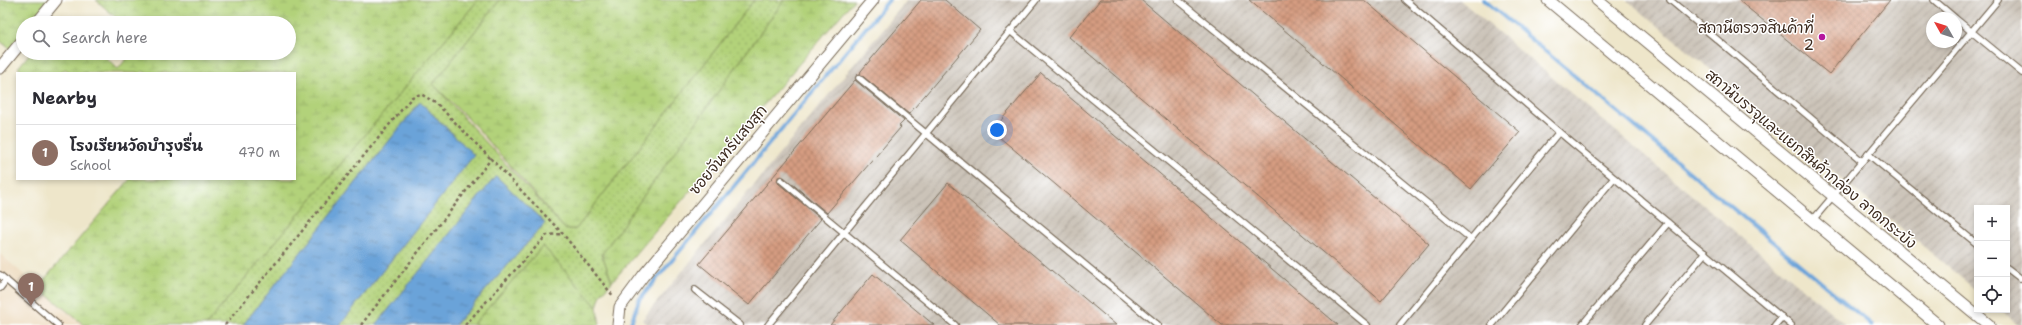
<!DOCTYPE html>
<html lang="en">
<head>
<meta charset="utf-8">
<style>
  body { margin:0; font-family:"Shantell Sans","Playpen Sans Thai",sans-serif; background:#f7f7f7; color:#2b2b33 }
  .controls { position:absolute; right:12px; bottom:12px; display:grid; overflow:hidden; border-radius:0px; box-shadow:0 2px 6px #0003 }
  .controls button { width:36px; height:36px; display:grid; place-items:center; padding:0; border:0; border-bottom:1px solid #e1e1e2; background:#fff; color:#2b2b33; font:20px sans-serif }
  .compass { position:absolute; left:1926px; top:12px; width:36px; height:36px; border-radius:50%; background:#fff; box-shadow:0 2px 6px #0003; rotate:309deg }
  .you { position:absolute; left:997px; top:130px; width:14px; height:14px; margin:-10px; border:3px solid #fff; border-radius:50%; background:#1a73e8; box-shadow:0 0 0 6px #1a73e833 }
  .badge { display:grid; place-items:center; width:26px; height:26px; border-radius:50%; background:#b5179e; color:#fff; font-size:13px; font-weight:700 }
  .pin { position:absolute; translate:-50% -33px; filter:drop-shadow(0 1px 2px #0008) }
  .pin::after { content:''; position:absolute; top:21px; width:14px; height:12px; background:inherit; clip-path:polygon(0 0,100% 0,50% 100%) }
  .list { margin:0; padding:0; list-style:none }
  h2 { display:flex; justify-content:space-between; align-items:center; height:52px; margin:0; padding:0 16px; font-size:17px }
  h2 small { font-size:13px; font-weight:400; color:#7c7c81 }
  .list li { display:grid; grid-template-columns:26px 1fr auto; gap:12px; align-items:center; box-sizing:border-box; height:56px; padding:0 16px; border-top:1px solid #e1e1e2 }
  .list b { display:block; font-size:15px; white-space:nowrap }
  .list p { margin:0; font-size:13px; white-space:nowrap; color:#7c7c81 }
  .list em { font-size:13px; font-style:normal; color:#7c7c81 }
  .icon { flex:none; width:22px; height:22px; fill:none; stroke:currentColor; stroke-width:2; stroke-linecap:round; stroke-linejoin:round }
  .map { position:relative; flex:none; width:2022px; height:325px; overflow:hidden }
  .search { position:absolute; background:#fff; box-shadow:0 2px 6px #0003; left:16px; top:16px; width:280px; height:44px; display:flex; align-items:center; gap:10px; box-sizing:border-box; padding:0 14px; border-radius:22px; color:#7c7c81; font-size:15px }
  .panel { position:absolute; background:#fff; box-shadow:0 2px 6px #0003; left:16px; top:72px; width:280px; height:108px; border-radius:0px }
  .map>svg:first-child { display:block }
  .built { fill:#ecd8ba }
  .industrial { fill:url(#industrial-furrows); fill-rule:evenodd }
  .grass { fill:url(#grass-dots); stroke:#767e4c }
  .wetland { fill:url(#wetland-marsh); stroke:#767e4c }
  .water { fill:url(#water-ripples); stroke:#52667c }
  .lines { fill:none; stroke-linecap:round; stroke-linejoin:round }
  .stream { stroke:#6aa3d9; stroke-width:4 }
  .building { fill:url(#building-cross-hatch) }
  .lane-casing { stroke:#7a6c5a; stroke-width:8 }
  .street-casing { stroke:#7a6c5a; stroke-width:13 }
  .path { stroke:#7a6c5a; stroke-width:2.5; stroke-dasharray:3 3; stroke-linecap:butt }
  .lane { stroke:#fff; stroke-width:5.5 }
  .street { stroke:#fff; stroke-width:11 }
  .poi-dot { fill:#b5179e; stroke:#fff; stroke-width:1.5 }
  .labels { text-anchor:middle; stroke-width:3; stroke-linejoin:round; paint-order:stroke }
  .poi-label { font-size:15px; fill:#3b2a1e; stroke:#fff; text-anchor:end }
  .street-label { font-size:15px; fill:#3b2a1e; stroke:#fff }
</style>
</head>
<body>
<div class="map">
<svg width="2022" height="325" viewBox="0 0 2022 325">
  <defs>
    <pattern id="industrial-furrows" width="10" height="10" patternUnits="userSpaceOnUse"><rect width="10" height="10" fill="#cbc3b8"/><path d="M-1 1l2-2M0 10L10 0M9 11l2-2" fill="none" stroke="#a69f95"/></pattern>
    <pattern id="grass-dots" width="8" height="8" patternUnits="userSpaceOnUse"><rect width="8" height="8" fill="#b2d27a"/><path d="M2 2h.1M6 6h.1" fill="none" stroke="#9ab469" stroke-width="1.8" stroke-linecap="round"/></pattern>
    <pattern id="wetland-marsh" width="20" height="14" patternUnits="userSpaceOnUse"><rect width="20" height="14" fill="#b2d27a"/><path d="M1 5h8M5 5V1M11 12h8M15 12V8" fill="none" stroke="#9ab469"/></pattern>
    <pattern id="water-ripples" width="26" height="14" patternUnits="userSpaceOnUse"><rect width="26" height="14" fill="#6aa3d9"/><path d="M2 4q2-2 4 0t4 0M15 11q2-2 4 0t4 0" fill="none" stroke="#5885af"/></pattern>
    <pattern id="building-cross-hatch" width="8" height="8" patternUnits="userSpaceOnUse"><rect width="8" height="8" fill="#d59c81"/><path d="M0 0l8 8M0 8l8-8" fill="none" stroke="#ae7f69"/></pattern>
  </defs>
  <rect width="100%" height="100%" fill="#fff"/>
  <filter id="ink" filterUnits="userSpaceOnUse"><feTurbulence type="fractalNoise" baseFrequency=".025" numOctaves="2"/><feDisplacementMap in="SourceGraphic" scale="8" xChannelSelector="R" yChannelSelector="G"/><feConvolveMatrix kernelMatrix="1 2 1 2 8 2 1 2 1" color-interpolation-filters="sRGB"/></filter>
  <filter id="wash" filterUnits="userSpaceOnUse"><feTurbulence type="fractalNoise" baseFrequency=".012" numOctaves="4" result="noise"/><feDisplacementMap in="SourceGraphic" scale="16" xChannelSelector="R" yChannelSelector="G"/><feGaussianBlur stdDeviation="0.9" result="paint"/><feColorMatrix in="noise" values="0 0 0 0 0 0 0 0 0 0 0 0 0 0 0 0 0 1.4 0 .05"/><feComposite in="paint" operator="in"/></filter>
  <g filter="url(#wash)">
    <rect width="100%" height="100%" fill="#eee6ca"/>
    <!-- built -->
    <path class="built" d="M0 254 38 287 84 325H0Z"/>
    <!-- industrial -->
    <g class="industrial">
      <path d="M907 0H1460L1846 325H649L642 320Z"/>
      <path d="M1627 0H2022V325H2018L2000 310H2007V208H1977V291ZM1932 18H1956V42H1932Z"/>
    </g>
    <!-- grass -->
    <path class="grass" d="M478 0H500L433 84 565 229H576L754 0H784L602 254 612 282 601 294 597 307 543 246 473 325H455L545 223 496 176 376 325H340L474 155 420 102 243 325H206Z"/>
    <!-- wetland -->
    <g class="wetland">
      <path d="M0 0H52L32 23H23V33L10 49 0 41Z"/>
      <path d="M96 0H478L206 325H84L38 287 130 179H295V73H145L143 71 141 73H71L65 69 61 73H25L18 68 30 53H101L118 69 131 53H289V23H122Z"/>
      <path d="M500 0H754L576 229H565L477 128 433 84Z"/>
      <path d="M784 0H854L612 282 602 254Z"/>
      <path d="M543 246 597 307 600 325H473Z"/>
    </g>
    <!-- water -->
    <g class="water">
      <path d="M420 102 474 155 340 325H243Z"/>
      <path d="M496 176 545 223 455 325H376Z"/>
    </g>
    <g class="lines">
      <!-- stream -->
      <g class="stream">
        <path d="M1484 0 1872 325"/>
        <path d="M632 325 631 323 639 300 889 0"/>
      </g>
    </g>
    <g id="blocks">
      <!-- building -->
      <g class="building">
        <path d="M921 0H945L980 30 909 114 860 74 861 71Z"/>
        <path d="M1100 0H1141L1429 244 1381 301 1069 37Z"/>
        <path d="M1249 0H1364L1520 132 1471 189Z"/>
        <path d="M1738 0H1890L1829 74Z"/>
        <path d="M1041 73 1338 325H1222L992 131Z"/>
        <path d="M855 80 904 121 899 126 901 127 827 213 784 177H778V183L821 219 749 305 699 264Z"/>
        <path d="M948 183 1116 325H1000L900 240Z"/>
        <path d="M873 274 934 325H830Z"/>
      </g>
    </g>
  </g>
  <g filter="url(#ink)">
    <use href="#blocks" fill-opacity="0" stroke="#7a6c5a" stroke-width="1"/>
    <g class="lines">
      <defs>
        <g id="lane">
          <path d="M1178 0 1471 239"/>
          <path d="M1405 0 1559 132 1791 325"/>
          <path d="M1670 0 1862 161"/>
          <path d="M1934 0 1955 18"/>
          <path d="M1956 19 2022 73"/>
          <path d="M1010 31 1367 325"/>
          <path d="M859 78 1158 325"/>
          <path d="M1868 154 1977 244"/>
          <path d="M781 180 955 325"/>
          <path d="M1812 221 1998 0"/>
          <path d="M2007 268 2020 278"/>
          <path d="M0 275 58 325"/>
          <path d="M0 288 6 280"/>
          <path d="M695 290 740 325"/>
          <path d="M768 325 1036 0"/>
          <path d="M1400 325 1559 132"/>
          <path d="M1492 325 1614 178"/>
          <path d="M1582 325 1668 223"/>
          <path d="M1645 325 1705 253"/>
          <path d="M1775 325 1782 317"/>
        </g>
        <g id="street">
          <path d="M1548 0 1938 325"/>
          <path d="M1597 0 1989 325"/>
          <path d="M37 23 56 0"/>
          <path d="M0 68 23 40"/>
          <path d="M618 325 620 307 643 276 873 0"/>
        </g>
      </defs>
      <!-- lane casing -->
      <use href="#lane" class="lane-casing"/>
      <!-- street casing -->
      <use href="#street" class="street-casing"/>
      <!-- path -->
      <g class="path">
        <path d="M225 325 412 97 421 94 437 104 491 159"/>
        <path d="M361 325 491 159 563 234 614 297"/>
        <path d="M465 325 547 235 563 234"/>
      </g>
      <!-- lane -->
      <use href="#lane" class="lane"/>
      <!-- street -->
      <use href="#street" class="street"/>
    </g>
  </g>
  <!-- markers -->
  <circle class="poi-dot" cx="1822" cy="37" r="4"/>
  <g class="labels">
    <!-- poi labels -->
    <g class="poi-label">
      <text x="1814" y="33">สถานีตรวจสินค้าที่<tspan x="1814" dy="17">2</tspan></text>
    </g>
    <!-- street labels -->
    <g class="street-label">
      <text transform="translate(728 150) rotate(-50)" y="5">ซอยจันทร์แสงสุก</text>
      <text transform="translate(1811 159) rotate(40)" y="5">สถานีบรรจุและแยกสินค้ากล่อง ลาดกระบัง</text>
    </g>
  </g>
</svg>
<div class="controls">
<button>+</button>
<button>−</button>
<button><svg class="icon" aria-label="locate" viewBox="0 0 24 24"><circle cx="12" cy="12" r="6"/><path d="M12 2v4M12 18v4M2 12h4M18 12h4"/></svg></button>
</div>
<svg class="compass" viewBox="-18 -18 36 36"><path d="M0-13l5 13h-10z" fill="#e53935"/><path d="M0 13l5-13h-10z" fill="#7c7c81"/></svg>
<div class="you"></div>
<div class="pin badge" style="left:31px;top:306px;background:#8d6e63">1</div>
<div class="search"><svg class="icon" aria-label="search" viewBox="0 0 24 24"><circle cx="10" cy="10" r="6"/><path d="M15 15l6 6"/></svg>Search here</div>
<section class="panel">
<h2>Nearby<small></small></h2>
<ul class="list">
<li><span class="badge" style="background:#8d6e63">1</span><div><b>โรงเรียนวัดบำรุงรื่น</b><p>School</p></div><em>470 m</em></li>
</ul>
</section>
</div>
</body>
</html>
